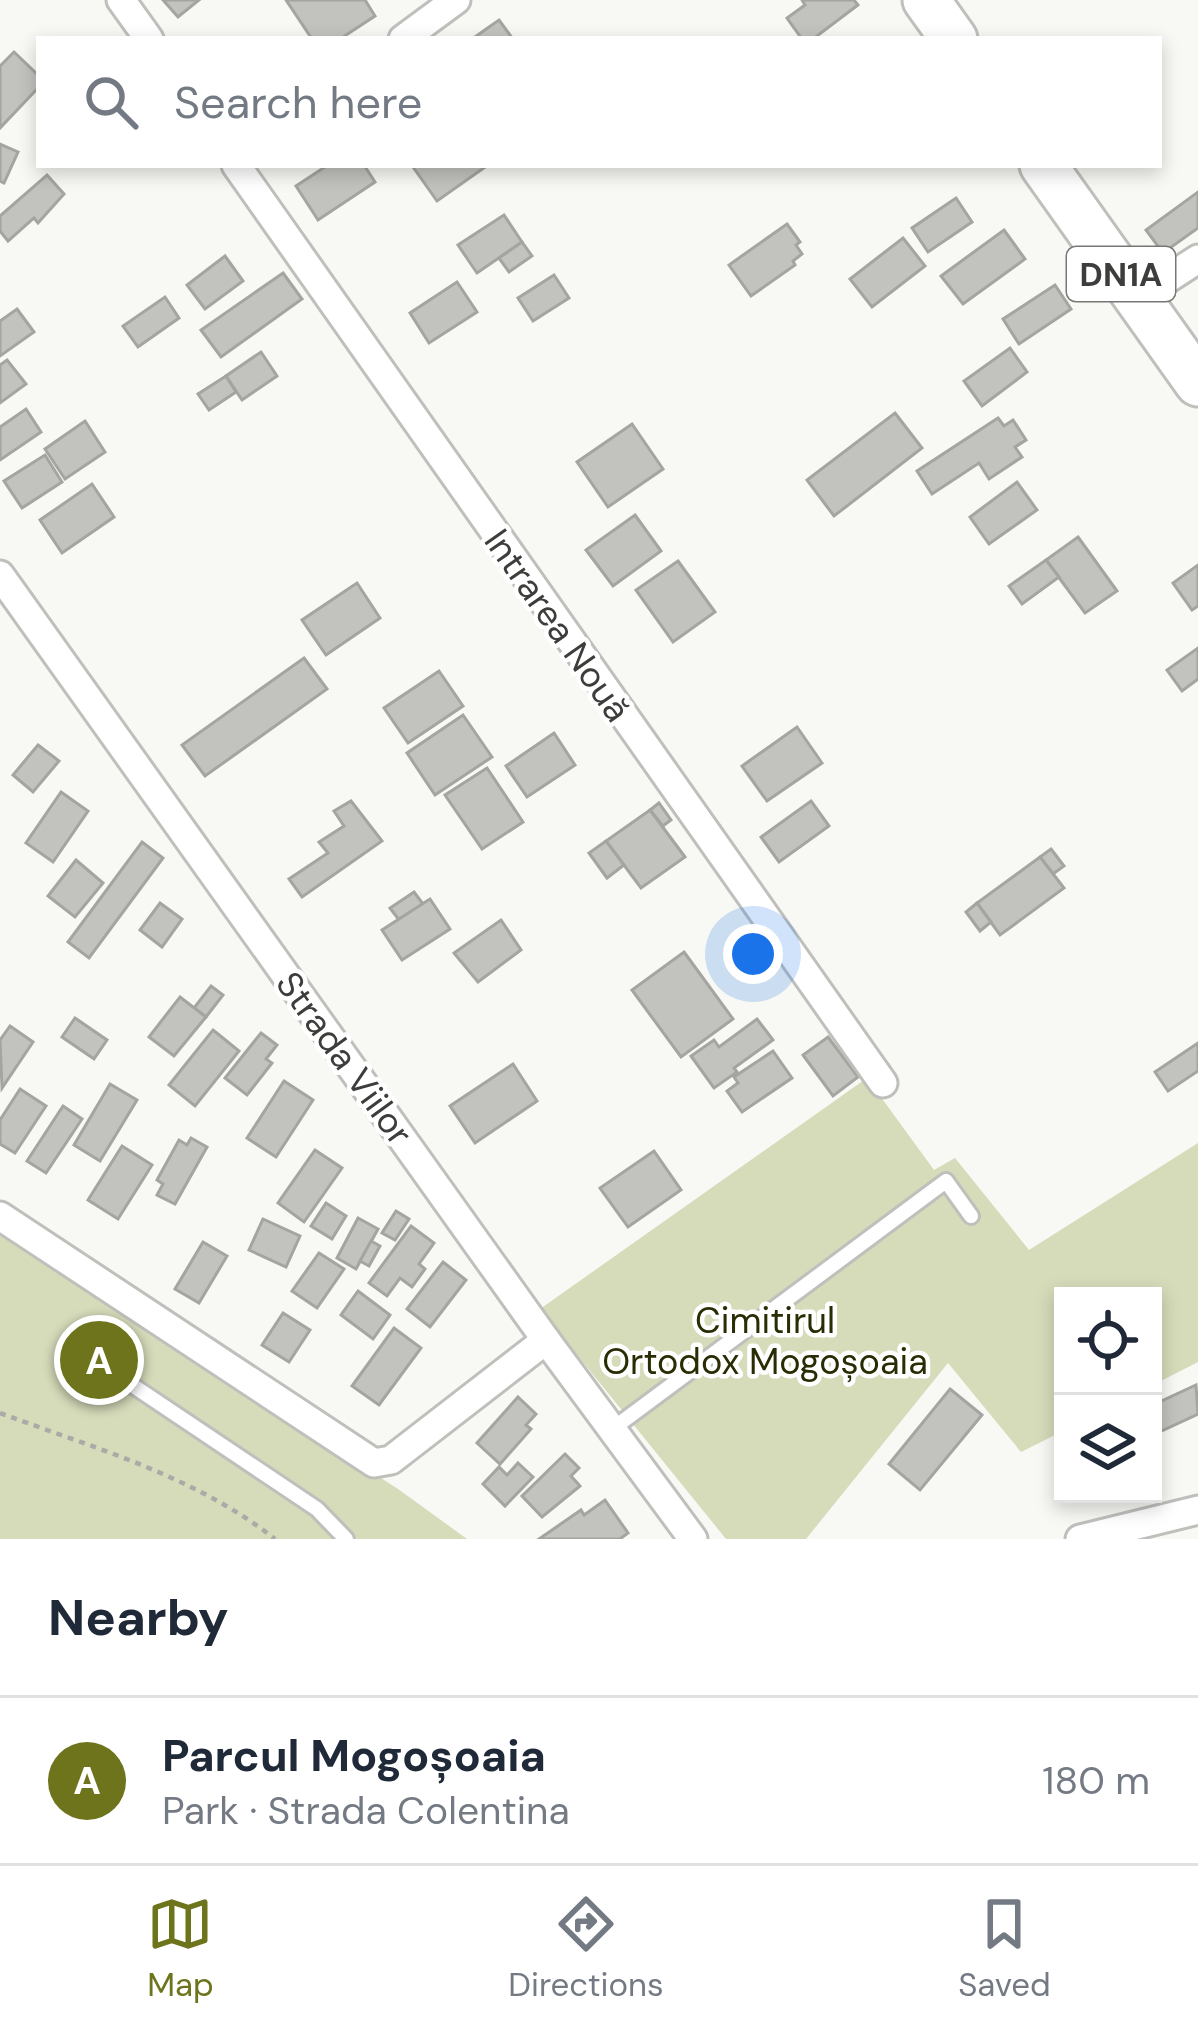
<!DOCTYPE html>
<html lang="en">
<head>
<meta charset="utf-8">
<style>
  body { margin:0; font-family:"DM Sans",sans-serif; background:#f6f6f7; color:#1f2937 }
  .controls { position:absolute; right:36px; bottom:36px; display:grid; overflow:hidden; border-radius:0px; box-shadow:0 6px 18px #0003 }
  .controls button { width:108px; height:108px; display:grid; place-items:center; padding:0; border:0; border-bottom:3px solid #e0e1e3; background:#fff; color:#1f2937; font:60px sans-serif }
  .you { position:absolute; left:753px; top:954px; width:42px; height:42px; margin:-30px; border:9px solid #fff; border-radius:50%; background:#1a73e8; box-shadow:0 0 0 18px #1a73e833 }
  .badge { display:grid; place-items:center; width:78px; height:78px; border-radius:50%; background:#6d741c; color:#fff; font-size:39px; font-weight:700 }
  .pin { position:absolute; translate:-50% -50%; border:6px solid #fff; box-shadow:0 3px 12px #0006 }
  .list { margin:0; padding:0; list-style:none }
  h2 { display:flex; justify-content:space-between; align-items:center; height:156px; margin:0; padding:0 48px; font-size:51px }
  h2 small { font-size:39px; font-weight:400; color:#747a83 }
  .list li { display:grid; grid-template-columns:78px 1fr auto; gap:36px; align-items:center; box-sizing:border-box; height:168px; padding:0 48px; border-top:3px solid #e0e1e3 }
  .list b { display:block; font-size:45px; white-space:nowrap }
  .list p { margin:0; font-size:39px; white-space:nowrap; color:#747a83 }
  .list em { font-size:39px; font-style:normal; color:#747a83 }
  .icon { flex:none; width:66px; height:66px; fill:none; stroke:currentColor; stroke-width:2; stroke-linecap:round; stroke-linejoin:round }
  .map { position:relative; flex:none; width:1198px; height:1539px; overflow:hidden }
  .search { position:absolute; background:#fff; box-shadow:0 6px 18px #0003; left:36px; right:36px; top:36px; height:132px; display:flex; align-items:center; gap:30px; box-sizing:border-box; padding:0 42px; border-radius:0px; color:#747a83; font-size:45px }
  .sheet { height:324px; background:#fff }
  nav { display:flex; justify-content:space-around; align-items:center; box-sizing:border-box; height:168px; border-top:3px solid #e0e1e3; background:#fff; font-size:33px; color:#747a83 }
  nav a { display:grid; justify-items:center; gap:6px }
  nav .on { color:#6d741c }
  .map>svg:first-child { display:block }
  .green { fill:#d6dbba }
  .building { fill:#c2c3bf; stroke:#a4a5a0; stroke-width:3 }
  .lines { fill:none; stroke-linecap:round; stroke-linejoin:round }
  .service-casing { stroke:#bfc0bc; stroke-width:20 }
  .minor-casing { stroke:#bfc0bc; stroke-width:33 }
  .primary-casing { stroke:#bfc0bc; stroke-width:51 }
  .path { stroke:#aaaaa7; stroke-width:4.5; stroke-dasharray:6 6; stroke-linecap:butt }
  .service { stroke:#fff; stroke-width:14 }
  .minor { stroke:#fff; stroke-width:27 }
  .primary { stroke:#fff; stroke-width:45 }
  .labels { text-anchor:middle; stroke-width:9; stroke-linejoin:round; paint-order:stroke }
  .shield { fill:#fff; stroke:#777776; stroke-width:3 }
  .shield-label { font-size:33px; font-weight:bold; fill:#3d3d3b }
  .street-label { font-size:36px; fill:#3d3d3b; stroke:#fff }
  .park-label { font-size:36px; fill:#2a2d04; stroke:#fff }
</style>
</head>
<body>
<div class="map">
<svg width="1198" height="1539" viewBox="0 0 1198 1539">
  <rect width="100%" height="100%" fill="#f8f8f4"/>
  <!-- green -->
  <g class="green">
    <path d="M867 1078 934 1170 955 1158 1029 1250 1198 1143V1362L1153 1385V1296H1063V1431L1021 1452 948 1363 806 1539H726L540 1309Z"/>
    <path d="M0 1232 398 1489 467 1539H0Z"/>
  </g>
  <!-- building -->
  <g class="building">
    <path d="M163 0H199L178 17Z"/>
    <path d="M286 0H365L375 16 340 39H312Z"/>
    <path d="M802 0H854L858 5 813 39H802L787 18 805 5Z"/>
    <path d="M499 20 513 39H472Z"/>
    <path d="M14 52 39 76V87L0 128V66Z"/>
    <path d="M0 144 18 152 4 183 0 181Z"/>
    <path d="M328 165H364L375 182 318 220 296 186Z"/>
    <path d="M415 165H488L437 201 413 167Z"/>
    <path d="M47 175 64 194 38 223 34 218 8 241 0 231V216Z"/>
    <path d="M1198 192V228L1163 253 1146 230Z"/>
    <path d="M956 198 972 222 928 252 912 228Z"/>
    <path d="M504 215 522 242 477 273 458 245Z"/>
    <path d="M787 224 800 242 796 245 802 254 793 261 795 265 751 296 729 265Z"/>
    <path d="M1004 230 1025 259 963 304 941 276Z"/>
    <path d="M903 238 925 266 872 307 850 279Z"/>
    <path d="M522 242 532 256 509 272 499 258Z"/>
    <path d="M225 256 243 281 205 309 187 285Z"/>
    <path d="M283 273 302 299 221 357 201 330Z"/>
    <path d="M554 275 569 298 533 321 518 298Z"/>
    <path d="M457 282 477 312 429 343 410 313Z"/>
    <path d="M1055 285 1071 309 1019 344 1003 319Z"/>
    <path d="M165 297 179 318 138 347 123 326Z"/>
    <path d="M17 309 34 332 0 356V321Z"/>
    <path d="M1010 348 1027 372 982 406 964 381Z"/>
    <path d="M261 352 277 376 242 400 226 376Z"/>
    <path d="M7 360 26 384 0 403V365Z"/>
    <path d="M226 376 236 392 209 410 198 394Z"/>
    <path d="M26 409 41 432 0 460V427Z"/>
    <path d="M895 413 922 448 834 516 807 480Z"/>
    <path d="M998 418 1004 426 1013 420 1026 440 1015 447 1022 457 989 479 979 463 932 494 917 471Z"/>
    <path d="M85 421 105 452 65 479 45 449Z"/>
    <path d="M632 424 663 469 608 507 577 462Z"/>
    <path d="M45 455 62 482 22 508 4 481Z"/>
    <path d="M1017 482 1037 510 989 544 970 517Z"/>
    <path d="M92 484 114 517 62 553 40 520Z"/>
    <path d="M635 515 661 551 613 586 586 550Z"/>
    <path d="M1078 537 1117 591 1085 613 1046 560Z"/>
    <path d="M1046 560 1059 577 1022 604 1009 586Z"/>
    <path d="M678 561 715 612 673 642 636 590Z"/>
    <path d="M1198 565V606L1192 610 1173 583Z"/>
    <path d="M357 583 380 618 326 655 302 620Z"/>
    <path d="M1198 648V679L1182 691 1167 670Z"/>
    <path d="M304 658 327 689 205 776 182 745Z"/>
    <path d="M439 671 463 706 408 743 384 708Z"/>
    <path d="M463 715 492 757 435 795 407 753Z"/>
    <path d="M797 727 822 763 767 801 742 766Z"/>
    <path d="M554 733 575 765 527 797 506 766Z"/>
    <path d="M38 745 59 761 33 792 13 775Z"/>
    <path d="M487 768 523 822 482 849 445 795Z"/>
    <path d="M61 792 88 811 53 862 26 843Z"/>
    <path d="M351 801 382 841 302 897 289 879 328 853 319 842 344 826 334 811Z"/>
    <path d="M811 801 829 826 779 862 761 837Z"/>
    <path d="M659 803 671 820 663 826 650 810Z"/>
    <path d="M650 810 685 857 641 888 606 841Z"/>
    <path d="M606 841 624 865 607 878 589 853Z"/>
    <path d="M142 842 163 858 89 958 68 942Z"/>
    <path d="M1051 849 1064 866 1053 874 1040 857Z"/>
    <path d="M1040 857 1064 888 1000 935 977 903Z"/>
    <path d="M76 860 103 883 75 917 48 896Z"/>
    <path d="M414 892 423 904 399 920 390 908Z"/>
    <path d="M430 899 450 929 402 960 382 930Z"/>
    <path d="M160 903 182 919 162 947 140 930Z"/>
    <path d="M977 903 991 922 980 931 966 912Z"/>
    <path d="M501 920 521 950 478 982 454 953Z"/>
    <path d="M684 952 733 1019 681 1057 632 990Z"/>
    <path d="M211 986 223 995 206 1017 194 1008Z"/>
    <path d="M180 997 206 1017 174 1056 149 1037Z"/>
    <path d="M75 1018 107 1040 94 1059 62 1037Z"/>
    <path d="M757 1019 773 1040 734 1068 737 1072 714 1088 691 1056 714 1040 719 1047Z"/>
    <path d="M10 1026 33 1042 2 1088 0 1040Z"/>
    <path d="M213 1030 239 1051 195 1106 169 1085Z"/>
    <path d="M261 1033 277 1045 266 1059 272 1063 247 1095 225 1078Z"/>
    <path d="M828 1037 858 1077 833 1096 803 1055Z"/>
    <path d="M1198 1043V1071L1168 1091 1155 1072Z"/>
    <path d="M773 1051 792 1078 742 1112 727 1091 738 1083 734 1077Z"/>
    <path d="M513 1064 537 1101 475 1143 450 1106Z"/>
    <path d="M284 1081 313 1100 276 1157 247 1138Z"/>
    <path d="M110 1084 137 1100 100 1161 74 1145Z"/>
    <path d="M20 1089 46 1106 15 1153 0 1144V1120Z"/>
    <path d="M63 1106 82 1119 46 1173 27 1161Z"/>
    <path d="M191 1138 207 1147 175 1204 157 1195 163 1184 157 1180 179 1140 187 1145Z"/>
    <path d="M122 1146 152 1165 118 1219 88 1200Z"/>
    <path d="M315 1150 342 1168 304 1222 278 1203Z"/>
    <path d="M654 1151 681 1190 628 1227 600 1188Z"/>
    <path d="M326 1203 346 1216 332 1239 311 1226Z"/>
    <path d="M396 1211 409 1219 395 1240 382 1233Z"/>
    <path d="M358 1218 378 1229 356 1269 337 1258Z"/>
    <path d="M263 1219 300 1236 286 1267 249 1250Z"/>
    <path d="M411 1226 434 1243 419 1264 425 1269 412 1287 400 1278 387 1296 369 1283Z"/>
    <path d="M371 1241 380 1246 369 1266 360 1261Z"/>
    <path d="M203 1242 227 1256 199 1303 175 1289Z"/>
    <path d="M319 1253 344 1269 317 1308 292 1291Z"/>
    <path d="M443 1262 466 1280 430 1327 407 1309Z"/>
    <path d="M358 1291 390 1315 373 1339 341 1315Z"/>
    <path d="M283 1313 310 1330 289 1362 262 1345Z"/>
    <path d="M394 1328 421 1348 379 1405 352 1386Z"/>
    <path d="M1196 1385 1198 1414 1153 1435V1405Z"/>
    <path d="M950 1389 982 1415 920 1490 889 1464Z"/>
    <path d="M518 1397 536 1414 526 1425 531 1429 500 1464 477 1443Z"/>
    <path d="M565 1454 579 1468 571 1476 580 1486 542 1517 522 1496Z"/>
    <path d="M518 1463 533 1477 505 1506 483 1484 499 1467 507 1475Z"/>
    <path d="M605 1500 628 1533 620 1539H539L581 1510 584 1515Z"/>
  </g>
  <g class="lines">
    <defs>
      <g id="service">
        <path d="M129 1383 317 1509 346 1539"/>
        <path d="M611 1430 946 1181 971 1216"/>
      </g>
      <g id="minor">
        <path d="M121 0 149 39"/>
        <path d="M403 39 456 0"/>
        <path d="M236 165 883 1083"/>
        <path d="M1138 298 1198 259"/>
        <path d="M0 575 546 1340 693 1539"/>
        <path d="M0 1216 374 1463 391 1460 546 1340"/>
        <path d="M1080 1539 1198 1510"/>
      </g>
      <g id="primary">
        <path d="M926 0 954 39"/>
        <path d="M1043 165 1198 383"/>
      </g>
    </defs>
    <!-- service casing -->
    <use href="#service" class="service-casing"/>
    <!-- minor casing -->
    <use href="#minor" class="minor-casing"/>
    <!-- primary casing -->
    <use href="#primary" class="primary-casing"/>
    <!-- path -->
    <path class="path" d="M0 1413C94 1448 195 1476 275 1539"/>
    <!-- service -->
    <use href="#service" class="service"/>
    <!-- minor -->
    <use href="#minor" class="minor"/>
    <!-- primary -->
    <use href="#primary" class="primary"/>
  </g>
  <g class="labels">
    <!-- shield labels -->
    <rect class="shield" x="1067" y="247" width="108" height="54" rx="9"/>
    <g class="shield-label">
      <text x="1121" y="286">DN1A</text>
    </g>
    <!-- street labels -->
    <g class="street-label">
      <text transform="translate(558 625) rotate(55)" y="13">Intrarea Nouă</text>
      <text transform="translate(345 1058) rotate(54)" y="13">Strada Viilor</text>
    </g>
    <!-- park labels -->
    <g class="park-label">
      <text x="765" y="1333">Cimitirul<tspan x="765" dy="41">Ortodox Mogoșoaia</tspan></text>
    </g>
  </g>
</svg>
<div class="controls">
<button><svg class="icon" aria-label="locate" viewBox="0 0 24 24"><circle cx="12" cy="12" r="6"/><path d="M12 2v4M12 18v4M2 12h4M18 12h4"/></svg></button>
<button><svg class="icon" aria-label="layers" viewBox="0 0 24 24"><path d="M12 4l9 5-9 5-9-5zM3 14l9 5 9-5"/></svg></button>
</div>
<div class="you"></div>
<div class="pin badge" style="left:99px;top:1360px">A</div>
<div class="search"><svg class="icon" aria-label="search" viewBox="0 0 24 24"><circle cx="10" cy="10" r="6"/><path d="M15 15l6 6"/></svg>Search here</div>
</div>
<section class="sheet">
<h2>Nearby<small></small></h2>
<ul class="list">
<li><span class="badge">A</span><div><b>Parcul Mogoșoaia</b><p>Park · Strada Colentina</p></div><em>180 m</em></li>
</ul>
</section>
<nav>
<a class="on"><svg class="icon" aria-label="map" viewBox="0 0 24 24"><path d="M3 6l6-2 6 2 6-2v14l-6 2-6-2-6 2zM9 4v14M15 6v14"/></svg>Map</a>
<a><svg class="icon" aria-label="directions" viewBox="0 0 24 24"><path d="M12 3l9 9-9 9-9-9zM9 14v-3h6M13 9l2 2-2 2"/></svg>Directions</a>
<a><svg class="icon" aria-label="saved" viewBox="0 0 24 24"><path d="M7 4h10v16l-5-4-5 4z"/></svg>Saved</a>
</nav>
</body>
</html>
